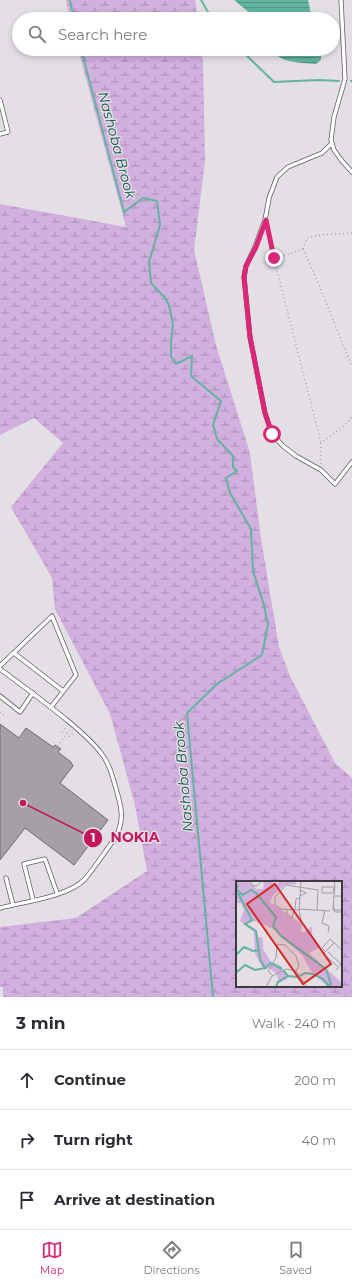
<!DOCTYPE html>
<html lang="en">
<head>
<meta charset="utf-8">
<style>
  body { margin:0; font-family:Montserrat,sans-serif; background:#f7f7f7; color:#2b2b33 }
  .stop { position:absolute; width:12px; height:12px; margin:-9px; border:3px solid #db2777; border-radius:50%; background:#fff }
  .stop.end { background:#db2777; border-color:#fff; box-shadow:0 1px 4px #0008 }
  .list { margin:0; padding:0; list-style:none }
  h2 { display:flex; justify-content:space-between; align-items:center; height:52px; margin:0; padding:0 16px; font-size:17px }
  h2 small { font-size:13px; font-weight:400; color:#7c7c81 }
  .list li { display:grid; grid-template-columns:26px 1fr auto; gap:12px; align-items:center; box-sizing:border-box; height:60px; padding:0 16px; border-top:1px solid #e1e1e2 }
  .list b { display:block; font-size:15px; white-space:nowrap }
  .list em { font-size:13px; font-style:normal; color:#7c7c81 }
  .icon { flex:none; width:22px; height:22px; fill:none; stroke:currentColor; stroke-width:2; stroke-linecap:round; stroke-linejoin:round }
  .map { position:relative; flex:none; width:352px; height:997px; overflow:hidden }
  .search { position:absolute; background:#fff; box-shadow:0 2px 6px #0003; left:12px; right:12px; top:12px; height:44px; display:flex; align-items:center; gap:10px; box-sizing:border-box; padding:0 14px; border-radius:22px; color:#7c7c81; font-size:15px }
  .sheet { height:232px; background:#fff }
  nav { display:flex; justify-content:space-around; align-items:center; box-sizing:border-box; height:56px; border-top:1px solid #e1e1e2; background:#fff; font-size:11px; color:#7c7c81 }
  nav a { display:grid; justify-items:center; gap:2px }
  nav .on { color:#db2777 }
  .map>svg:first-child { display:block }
  .wetland { fill:url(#wetland-marsh); fill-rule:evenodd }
  .water { fill:url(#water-rules) }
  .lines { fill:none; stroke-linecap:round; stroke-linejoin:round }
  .stream { stroke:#63b49f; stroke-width:2 }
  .building { fill:#a4a0a6; stroke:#6f6c71 }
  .lane-casing { stroke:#615d63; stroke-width:5 }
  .path { stroke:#a6a3a8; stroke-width:1.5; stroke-dasharray:1 3; stroke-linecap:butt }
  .lane { stroke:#fff; stroke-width:3.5 }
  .route { stroke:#db2777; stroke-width:5 }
  .labels { text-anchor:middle; stroke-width:3; stroke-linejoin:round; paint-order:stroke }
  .water-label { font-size:14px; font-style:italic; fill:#115647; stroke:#e3dfe5 }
  .inset-river { fill:none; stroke:#63b49f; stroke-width:2 }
  .inset-road { fill:none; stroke:#a09da2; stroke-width:1 }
  .view { fill:#d62828; fill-opacity:0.15; stroke:#d62828; stroke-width:2 }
  .inset-edge { fill:none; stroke:#3c3a3d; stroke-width:2 }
  .leader { fill:none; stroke:#c2185b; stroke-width:1.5 }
  .callout-dot { fill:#c2185b; stroke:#e3dfe5; stroke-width:1.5 }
  .mark-label { font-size:12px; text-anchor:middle; font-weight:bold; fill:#fff }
  .callout-label { font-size:14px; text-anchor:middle; font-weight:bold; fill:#c2185b; stroke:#e3dfe5; stroke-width:3; stroke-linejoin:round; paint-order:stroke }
</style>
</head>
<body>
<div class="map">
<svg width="352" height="997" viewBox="0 0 352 997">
  <defs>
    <pattern id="wetland-marsh" width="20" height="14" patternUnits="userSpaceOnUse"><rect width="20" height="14" fill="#d1afdf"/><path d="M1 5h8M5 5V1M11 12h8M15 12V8" fill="none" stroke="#ab8fb6"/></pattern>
    <pattern id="water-rules" width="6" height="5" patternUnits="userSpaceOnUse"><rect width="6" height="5" fill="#63b49f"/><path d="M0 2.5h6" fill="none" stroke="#539383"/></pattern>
  </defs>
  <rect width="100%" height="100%" fill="#e3dfe5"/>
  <!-- wetland -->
  <g class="wetland">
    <path d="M66 0H195L198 19H70Z"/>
    <path d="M78 49H201L203 62 205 161 194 250 216 345 250 453 261 539 279 647 290 676 335 763 352 778V997H3V987H0V927L76 918 147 871 135 805 110 714 55 609 52 578 11 507 63 443 34 418 0 435V204L126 227ZM237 882H341V986H237Z"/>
  </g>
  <!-- water -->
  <g class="water">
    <path d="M234 0H308L312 19H257Z"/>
    <path d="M272 49H321V60L316 64C305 63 291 63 281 58 277 56 274 52 272 49Z"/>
  </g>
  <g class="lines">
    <!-- stream -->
    <g class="stream">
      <path d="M70 0 74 19"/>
      <path d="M201 0 212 19"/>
      <path d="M81 49 124 212 143 198 157 201 160 225 149 262 151 283 165 298 169 305 173 324 171 341V356L176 364 192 356 191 376 221 401 213 425 217 439 233 456V467L237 471 226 478 230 493 251 529 253 571 263 602 268 624 262 655 217 684 187 713 213 997"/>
      <path d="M240 49 274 82 319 80 339 81"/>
      <path d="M351 81H352"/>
    </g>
  </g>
  <!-- building -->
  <path class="building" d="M0 724 19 738 26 728 53 747 55 745 61 749 58 752 71 762 73 766 60 783 108 820 74 865 25 828 0 860Z"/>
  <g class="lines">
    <defs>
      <g id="lane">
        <path d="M341 0 345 79 334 117 331 140 334 150 342 161 352 172"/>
        <path d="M0 100 8 132 0 134"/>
        <path d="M331 144 322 153 288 167 277 177 269 198 265 220 255 247 246 266 244 277 250 337 265 413 272 434 283 446 296 456 321 470 335 484 352 462"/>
        <path d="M14 653 63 691"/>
        <path d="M0 666 52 616 76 675 51 707"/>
        <path d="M0 669C23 686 46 703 68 721 80 731 92 741 101 753 110 764 113 779 117 792 122 809 124 820 116 837 106 850 96 866 85 879 68 897 23 902 0 908"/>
        <path d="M0 696 20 712 33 693"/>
        <path d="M6 878 13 905"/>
        <path d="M33 900 24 864 45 859 57 893"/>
      </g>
    </defs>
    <!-- lane casing -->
    <use href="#lane" class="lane-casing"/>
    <!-- path -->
    <g class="path">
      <path d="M268 230 274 259 303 249 317 280 352 367"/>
      <path d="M303 249 307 238 319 235 352 233"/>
      <path d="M274 259 321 443"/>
      <path d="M321 464V443L345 425 352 417"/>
      <path d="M0 712 5 716"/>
      <path d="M62 732 66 727"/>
      <path d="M69 737 73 733"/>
      <path d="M57 746 70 730"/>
    </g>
    <!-- lane -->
    <use href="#lane" class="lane"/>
  </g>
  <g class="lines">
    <!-- route -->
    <path class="route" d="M272 434 265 413 250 337 244 277 246 266 256 247 266 220 274 258"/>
  </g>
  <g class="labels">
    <!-- water labels -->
    <g class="water-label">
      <text transform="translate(117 145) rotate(75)" y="5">Nashoba Brook</text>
      <text transform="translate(183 777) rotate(-95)" y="5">Nashoba Brook</text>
    </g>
  </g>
  <!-- overview -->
  <g transform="translate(236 881)">
    <rect width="106" height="106" fill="#e3dfe5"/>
    <path d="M0 0H12L21 8H27L28 0H37L39 4 45 0H59L61 3 49 4 37 14 34 21 66 43 65 51H69L76 45V54L85 66 73 72 106 102V106H92L75 90 66 74 36 47 18 40 12 42V45L21 51 22 56H26L27 61V68L35 81 45 85 52 97 43 102 41 93 33 87 28 89 19 73 18 51 4 40 8 29 5 22H0Z" fill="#d1afdf"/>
    <path class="inset-river" d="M2 4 0 8 7 14 15 9 20 12 40 36 37 45 45 55 90 88 95 103 93 106M2 12 16 39 9 43 20 50 24 78 29 87 35 82 46 88M0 74 8 66 17 70 24 69M47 89 52 95 62 96M1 91 9 84 19 89 29 87M64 95 69 92 77 93 87 98 93 105M40 106 42 101 52 95"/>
    <path class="inset-road" d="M14 0 16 4 21 5 26 0M99 5 98 15H106M97 6H86V12H97L99 0M64 15 70 12 64 9M98 15 97 29H106M97 23 99 31H106M63 28 94 30M51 29V33L56 37 58 29M59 29 60 18 64 17M63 29 45 28 39 24V16L50 4 82 9 81 29M89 29 86 42 93 45 92 51M65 39 63 29 65 0M98 62 87 73 101 85M90 71 86 67 94 58 106 69M92 71 105 83 100 89M37 95 32 90 40 77 41 63 49 64 60 75 63 85 60 90M30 106 36 95 50 88 60 90 71 106"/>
    <path class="view" d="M39 3 95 83 67 103 11 23Z"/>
    <rect width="106" height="106" class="inset-edge"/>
  </g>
  <!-- callouts -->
  <path class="leader" d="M23 803L93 838"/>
  <g class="callout-dot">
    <circle cx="23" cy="803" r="4"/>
    <circle cx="93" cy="838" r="10"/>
  </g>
  <g class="mark-label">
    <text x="93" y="842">1</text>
  </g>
  <g class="callout-label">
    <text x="135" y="842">NOKIA</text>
  </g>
</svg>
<div class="stop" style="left:272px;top:434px"></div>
<div class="stop end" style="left:274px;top:258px"></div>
<div class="search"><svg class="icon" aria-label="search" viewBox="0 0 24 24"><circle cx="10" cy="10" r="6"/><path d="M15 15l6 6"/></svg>Search here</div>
</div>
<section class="sheet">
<h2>3 min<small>Walk · 240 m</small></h2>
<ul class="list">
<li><svg class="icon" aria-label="ahead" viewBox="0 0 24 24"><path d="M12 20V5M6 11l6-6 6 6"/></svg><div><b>Continue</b></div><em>200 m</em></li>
<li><svg class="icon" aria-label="right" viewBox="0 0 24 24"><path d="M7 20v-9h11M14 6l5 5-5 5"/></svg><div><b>Turn right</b></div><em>40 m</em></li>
<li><svg class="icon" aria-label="arrive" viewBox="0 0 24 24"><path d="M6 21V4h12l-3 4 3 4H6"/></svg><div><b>Arrive at destination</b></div></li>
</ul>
</section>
<nav>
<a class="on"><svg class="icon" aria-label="map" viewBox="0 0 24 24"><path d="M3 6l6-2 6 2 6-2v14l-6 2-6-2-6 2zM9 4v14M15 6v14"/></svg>Map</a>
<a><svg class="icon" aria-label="directions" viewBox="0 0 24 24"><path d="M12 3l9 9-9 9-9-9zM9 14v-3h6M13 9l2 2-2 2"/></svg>Directions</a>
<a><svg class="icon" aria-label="saved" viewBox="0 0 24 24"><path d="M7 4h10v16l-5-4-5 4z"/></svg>Saved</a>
</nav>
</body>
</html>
